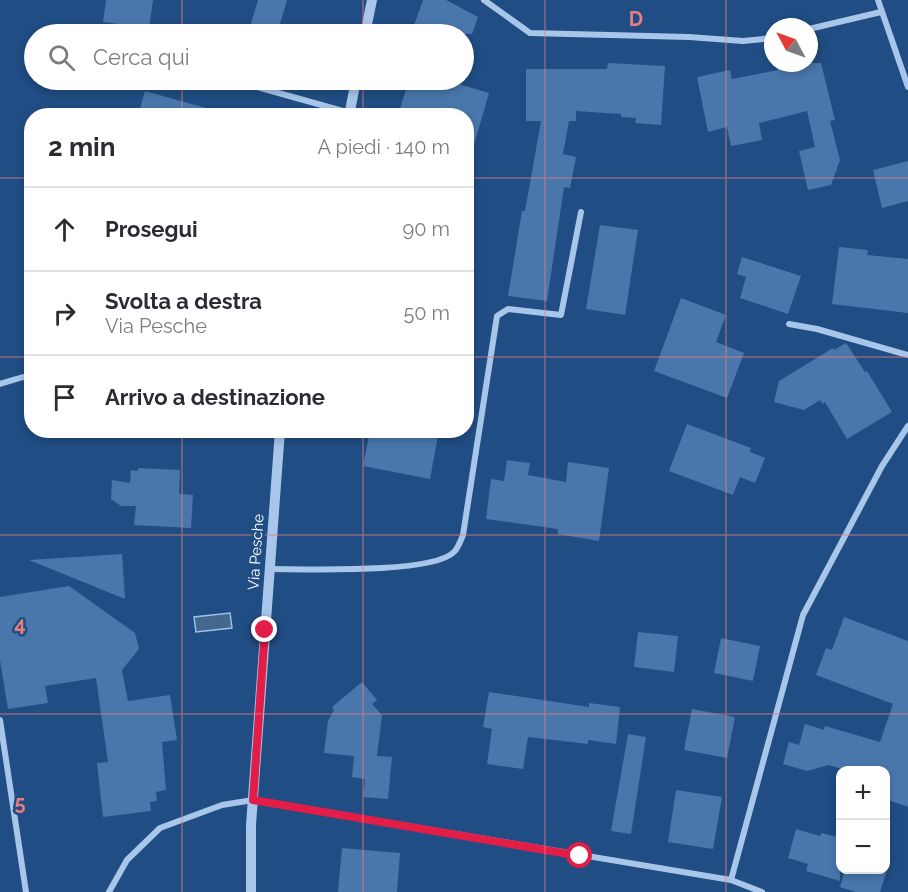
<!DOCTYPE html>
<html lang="it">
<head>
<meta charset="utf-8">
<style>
  body { margin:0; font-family:Raleway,sans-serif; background:#f7f7f7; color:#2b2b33 }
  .controls { position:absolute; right:18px; bottom:18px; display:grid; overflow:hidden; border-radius:12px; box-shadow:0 3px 9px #0003 }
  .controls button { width:54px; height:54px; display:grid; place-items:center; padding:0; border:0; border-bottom:2px solid #e1e1e2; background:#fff; color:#2b2b33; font:30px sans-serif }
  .compass { position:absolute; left:764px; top:18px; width:54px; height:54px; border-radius:50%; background:#fff; box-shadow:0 3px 9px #0003; rotate:311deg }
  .stop { position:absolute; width:18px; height:18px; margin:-14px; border:4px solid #e11d48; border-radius:50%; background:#fff }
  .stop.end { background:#e11d48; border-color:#fff; box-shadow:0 2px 6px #0008 }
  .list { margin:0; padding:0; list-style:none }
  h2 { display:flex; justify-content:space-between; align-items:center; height:78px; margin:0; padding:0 24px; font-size:26px }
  h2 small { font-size:20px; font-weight:400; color:#7c7c81 }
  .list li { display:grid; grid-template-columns:39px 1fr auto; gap:18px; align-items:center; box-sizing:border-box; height:84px; padding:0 24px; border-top:2px solid #e1e1e2 }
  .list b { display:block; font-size:22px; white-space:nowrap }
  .list p { margin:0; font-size:20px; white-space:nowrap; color:#7c7c81 }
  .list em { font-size:20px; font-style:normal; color:#7c7c81 }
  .icon { flex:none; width:33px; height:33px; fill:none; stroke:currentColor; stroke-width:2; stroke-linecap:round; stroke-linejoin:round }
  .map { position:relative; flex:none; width:908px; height:892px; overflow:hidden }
  .search { position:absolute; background:#fff; box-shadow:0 3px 9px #0003; left:24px; top:24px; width:450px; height:66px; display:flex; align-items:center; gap:15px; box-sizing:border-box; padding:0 21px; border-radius:33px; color:#7c7c81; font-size:22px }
  .panel { position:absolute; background:#fff; box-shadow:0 3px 9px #0003; left:24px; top:108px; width:450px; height:330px; border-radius:24px }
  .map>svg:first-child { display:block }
  .water { fill:#45668d; stroke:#9bc1ea; stroke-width:1.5 }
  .building { fill:#4977ac }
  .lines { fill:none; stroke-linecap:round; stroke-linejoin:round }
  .minor { stroke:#a7c6e9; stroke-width:6 }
  .tertiary { stroke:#a7c6e9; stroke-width:10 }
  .route { stroke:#e11d48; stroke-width:8 }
  .grid { fill:none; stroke:#e67e7e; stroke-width:1.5; stroke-opacity:0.55 }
  .labels { text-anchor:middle; stroke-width:5; stroke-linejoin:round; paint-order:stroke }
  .street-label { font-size:15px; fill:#fff; stroke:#204d83 }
  .grid-label { font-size:20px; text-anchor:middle; font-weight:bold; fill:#e67e7e; stroke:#204d83; stroke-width:5; stroke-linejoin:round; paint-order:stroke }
</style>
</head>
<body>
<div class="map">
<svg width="908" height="892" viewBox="0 0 908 892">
  <rect width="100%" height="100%" fill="#204d83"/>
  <!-- water -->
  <path class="water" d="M230 613 232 628 196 632 194 617Z"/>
  <!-- building -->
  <g class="building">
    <path d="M106 0H153L149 28 103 22Z"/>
    <path d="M258 0H287L277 34H248Z"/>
    <path d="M423 0H446L478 17 472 34H411Z"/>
    <path d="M608 63 665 66 661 125 635 123 636 118 621 117V114L576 111V121H569L563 154 576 157 570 188 564 187 547 301 508 296 522 211H525L541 121H526V69H607Z"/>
    <path d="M777 63H821L835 120 830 121 840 160 831 185 808 190 799 151 815 147 807 111 759 123 762 140 731 146 727 127 708 132 697 77 730 70 732 79 778 70Z"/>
    <path d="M409 80H456L455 83 489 93 472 152 466 151V116H410L399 112Z"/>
    <path d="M145 91 213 110 212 116H138Z"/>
    <path d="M908 161V201L882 208 873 170Z"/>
    <path d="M600 225 638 230 625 315 586 309Z"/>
    <path d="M839 247 868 250 867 255 908 259V313L832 304Z"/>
    <path d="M742 257 801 276 788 314 740 298 746 277 737 274Z"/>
    <path d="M681 298 726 315 716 342 744 353 727 398 654 371Z"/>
    <path d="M846 343 865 372 867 371 892 412 847 439 825 402 823 404 820 400 804 410 774 402 779 381 833 348 834 350Z"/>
    <path d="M687 424 751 448 750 452 765 458 755 483 740 477 733 495 669 471Z"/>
    <path d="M370 430H439L430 479 363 466Z"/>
    <path d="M507 460 530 463 528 475 566 482 568 462 609 468 599 541 558 534V529L486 519 491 479 504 481Z"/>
    <path d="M139 468 180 470 179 494 193 495 191 528 134 525 136 506H121L111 499 112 480 130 483 131 470 137 471Z"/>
    <path d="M122 554 125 599 29 560Z"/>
    <path d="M69 586 135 633 139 649 122 670 128 701 170 695 177 740 162 742 166 790 156 792 157 801 150 802 151 811 103 817 97 763 108 762 96 678 45 686 48 703 8 709 0 660V597Z"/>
    <path d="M844 617 908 641V807L885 799V771H848L829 765 807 771 783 764 789 742 799 745 805 724 824 730 825 726 880 742 893 704 816 675 826 648 832 650Z"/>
    <path d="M638 632 678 636 674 672 634 667Z"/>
    <path d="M721 638 760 646 753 681 714 673Z"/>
    <path d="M362 682 377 700 372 704 382 715 377 756 392 757 388 799 363 797 365 779 352 777 354 756 324 753 328 721 334 710 332 707Z"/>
    <path d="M489 692 589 707V703L620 707 616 744 588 740V744L528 737 523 769 487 764 492 729 483 727Z"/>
    <path d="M692 709 735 717 727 758 684 750Z"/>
    <path d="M628 734 646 737 631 834 611 831Z"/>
    <path d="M676 790 722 797 713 849 668 842Z"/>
    <path d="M796 829 820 836 822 833 840 838V881L806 871 808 864 788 858Z"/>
    <path d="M342 848 400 853 397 892H338Z"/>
    <path d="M845 870H887L880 892H856L840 887Z"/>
  </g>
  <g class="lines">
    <!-- minor -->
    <g class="minor">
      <path d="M484 0 530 33 689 37 743 41 773 38"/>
      <path d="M878 0 908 87"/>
      <path d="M809 29 881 12"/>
      <path d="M232 80 350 113"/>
      <path d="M789 324 817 329 908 355"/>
      <path d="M0 384 23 377 32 378"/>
      <path d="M270 569C305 569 432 574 454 552 458 548 461 540 463 535L497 316 508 309 561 315 581 212"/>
      <path d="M0 720 26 892"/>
      <path d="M731 880 803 615 882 466 908 426"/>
      <path d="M109 892 127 860 160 828 222 805 253 800 731 880 762 892"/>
    </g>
    <!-- tertiary -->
    <g class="tertiary">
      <path d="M365 34 372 0"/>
      <path d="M349 116 356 80"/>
      <path d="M251 892V825L280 430"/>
    </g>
  </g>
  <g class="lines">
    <!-- route -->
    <path class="route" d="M265 630 253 800 580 856"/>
  </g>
  <!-- grid -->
  <path class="grid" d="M182 0V34M363 0V34M545 0V892M726 0V892M182 80V116M363 80V116M0 178H32M466 178H908M0 357H32M466 357H908M182 430V892M363 430V892M0 535H908M0 714H908"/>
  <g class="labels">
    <!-- street labels -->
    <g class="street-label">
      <text transform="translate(256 552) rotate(-86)" y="5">Via Pesche</text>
    </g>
  </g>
  <g class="grid-label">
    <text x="636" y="26">D</text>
    <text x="20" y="631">4</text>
    <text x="20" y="810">5</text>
  </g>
</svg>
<div class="controls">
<button>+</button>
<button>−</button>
</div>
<svg class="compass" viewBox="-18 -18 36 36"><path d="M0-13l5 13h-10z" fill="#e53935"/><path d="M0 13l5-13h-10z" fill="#7c7c81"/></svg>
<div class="stop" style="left:580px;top:856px"></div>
<div class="stop end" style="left:265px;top:630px"></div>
<div class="search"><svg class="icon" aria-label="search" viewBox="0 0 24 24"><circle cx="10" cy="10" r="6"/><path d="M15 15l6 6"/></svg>Cerca qui</div>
<section class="panel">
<h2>2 min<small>A piedi · 140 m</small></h2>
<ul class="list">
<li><svg class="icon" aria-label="ahead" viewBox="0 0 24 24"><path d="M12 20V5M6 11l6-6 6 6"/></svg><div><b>Prosegui</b></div><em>90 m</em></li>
<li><svg class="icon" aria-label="right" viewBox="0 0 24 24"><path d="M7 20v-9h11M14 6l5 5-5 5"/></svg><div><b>Svolta a destra</b><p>Via Pesche</p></div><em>50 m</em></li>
<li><svg class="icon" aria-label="arrive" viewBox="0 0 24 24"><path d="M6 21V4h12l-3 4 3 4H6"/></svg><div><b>Arrivo a destinazione</b></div></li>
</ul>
</section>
</div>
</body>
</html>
